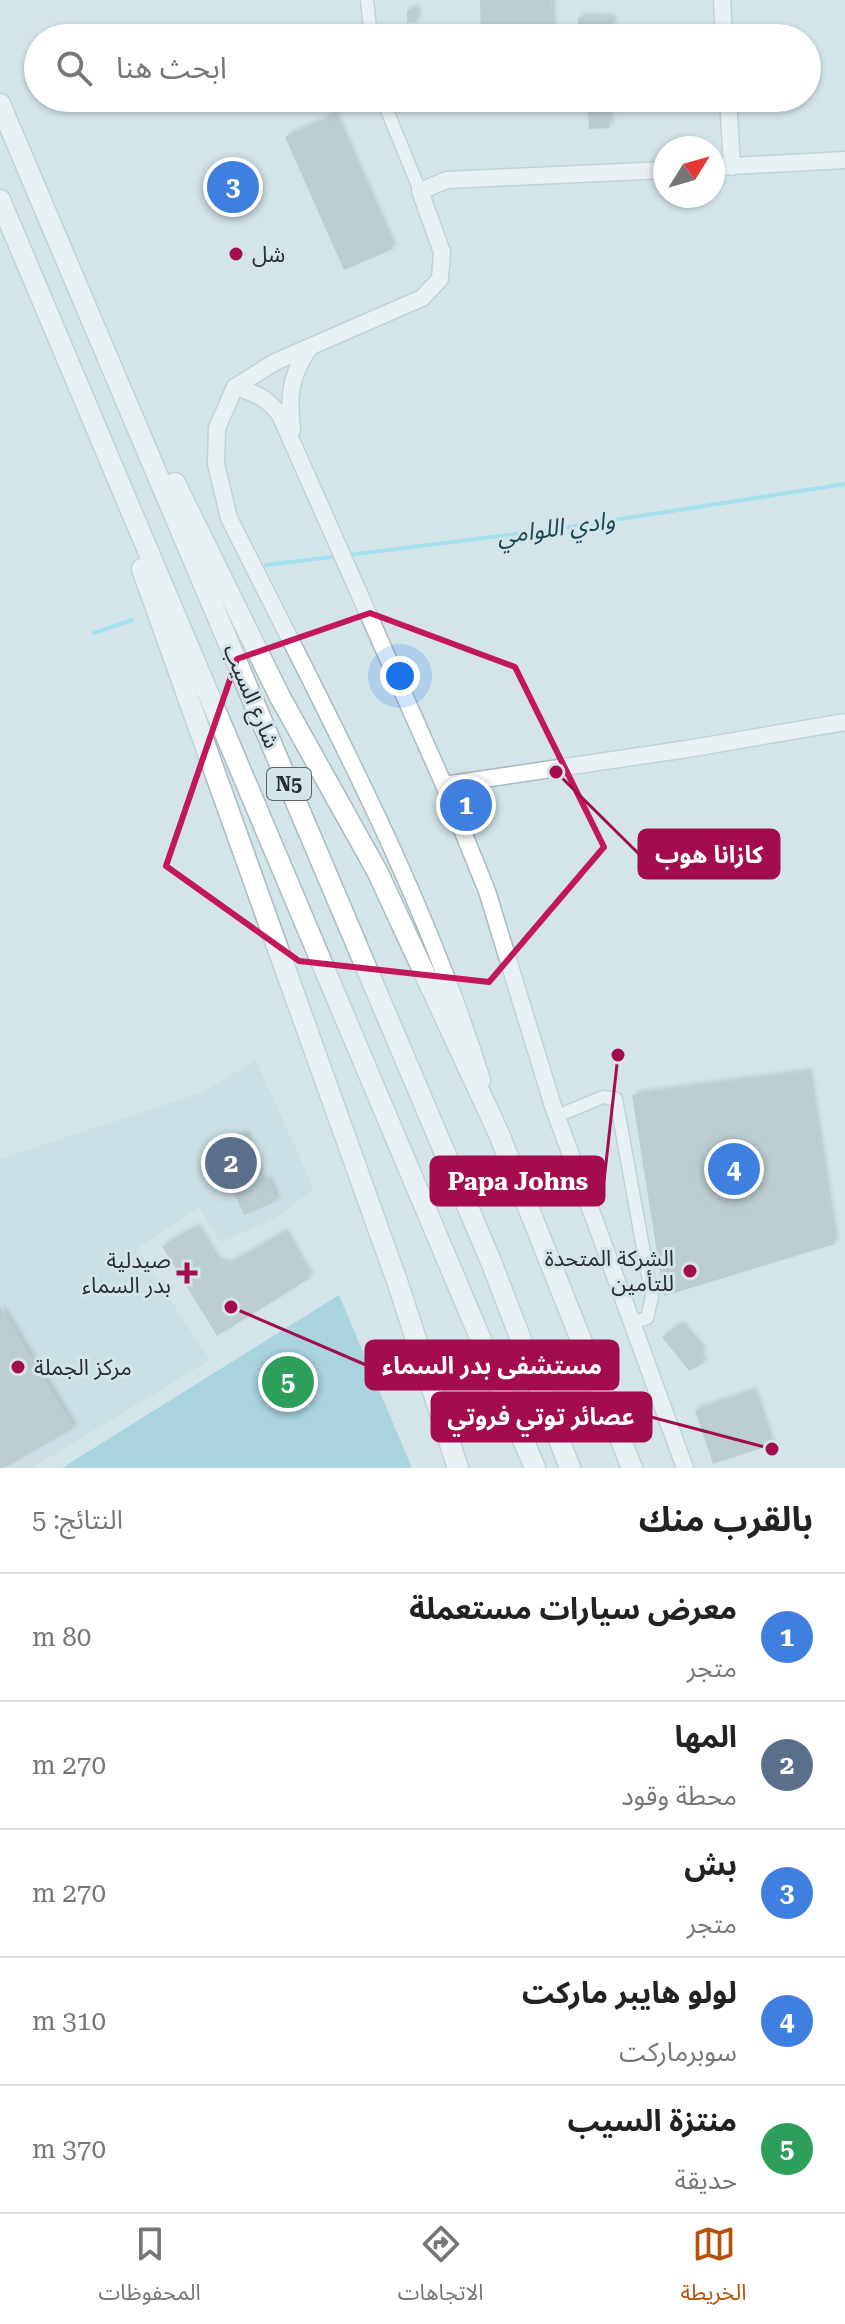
<!DOCTYPE html>
<html lang="ar">
<head>
<meta charset="utf-8">
<style>
  body { margin:0; font-family:"Roboto Serif","Noto Sans Arabic",serif; background:#f6f6f6; color:#222; direction:rtl }
  .compass { position:absolute; left:653px; top:136px; width:72px; height:72px; border-radius:50%; background:#fff; box-shadow:0 2px 6px #0004; rotate:53deg }
  .you { position:absolute; left:400px; top:676px; width:28px; height:28px; margin:-20px; border:6px solid #fff; border-radius:50%; background:#1a73e8; box-shadow:0 0 0 12px #1a73e833 }
  .badge { display:grid; place-items:center; width:52px; height:52px; border-radius:50%; background:#b45309; color:#fff; font-size:26px; font-weight:700 }
  .pin { position:absolute; translate:-50% -50%; border:4px solid #fff; box-shadow:0 2px 8px #0006 }
  .list { margin:0; padding:0; list-style:none }
  h2 { display:flex; justify-content:space-between; align-items:center; height:104px; margin:0; padding:0 32px; font-size:34px }
  h2 small { font-size:26px; font-weight:400; color:#767676 }
  .list li { display:grid; grid-template-columns:52px 1fr auto; gap:24px; align-items:center; box-sizing:border-box; height:128px; padding:0 32px; border-top:2px solid #e0e0e0 }
  .list b { display:block; font-size:30px; white-space:nowrap }
  .list p { margin:0; font-size:26px; white-space:nowrap; color:#767676 }
  .list em { font-size:26px; font-style:normal; color:#767676 }
  .icon { flex:none; width:44px; height:44px; fill:none; stroke:currentColor; stroke-width:2; stroke-linecap:round; stroke-linejoin:round }
  .map { position:relative; flex:none; width:845px; height:1468px; overflow:hidden; direction:ltr }
  .search { position:absolute; background:#fff; box-shadow:0 2px 6px #0004; left:24px; right:24px; top:24px; height:88px; display:flex; align-items:center; gap:20px; box-sizing:border-box; padding:0 28px; border-radius:44px; color:#767676; font-size:30px }
  .sheet { height:744px; background:#fff }
  nav { display:flex; justify-content:space-around; align-items:center; box-sizing:border-box; height:112px; border-top:2px solid #e0e0e0; background:#fff; font-size:22px; color:#767676 }
  nav a { display:grid; justify-items:center; gap:4px }
  nav .on { color:#b45309 }
  .map>svg:first-child { display:block }
  .built { fill:#c1d9e1 }
  .green { fill:#78c0d3 }
  .lines { fill:none; stroke-linecap:round; stroke-linejoin:round }
  .stream { stroke:#6ad9f6; stroke-width:4 }
  .building { fill:#a1b1b5; filter:url(#shadow) }
  .minor-casing { stroke:#aababf; stroke-width:15 }
  .tertiary-casing { stroke:#aababf; stroke-width:19 }
  .trunk-casing { stroke:#aababf; stroke-width:23 }
  .minor { stroke:#fff; stroke-width:12 }
  .tertiary { stroke:#fff; stroke-width:16 }
  .trunk { stroke:#fff; stroke-width:20 }
  .marked { fill:none; stroke:#c2185b; stroke-width:6; stroke-linejoin:round }
  .poi-dot { fill:#a30d4d; stroke:#d4e5ea; stroke-width:3 }
  .labels { text-anchor:middle; stroke-width:6; stroke-linejoin:round; paint-order:stroke }
  .shield { fill:#d4e5ea; stroke:#5c6668; stroke-width:2 }
  .shield-label { font-size:20px; font-weight:bold; fill:#292f31 }
  .poi-label { font-size:22px; fill:#292f31; stroke:#d4e5ea; text-anchor:start }
  .street-label { font-size:22px; fill:#292f31; stroke:#d4e5ea }
  .water-label { font-size:24px; font-style:italic; fill:#164753; stroke:#d4e5ea }
  .leader { fill:none; stroke:#a30d4d; stroke-width:3 }
  .callout-dot { fill:#a30d4d; stroke:#d4e5ea; stroke-width:3 }
  .callout { fill:#a30d4d; stroke:#a30d4d; stroke-width:3 }
  .callout-label { font-size:24px; text-anchor:middle; font-weight:bold; fill:#fff }
</style>
</head>
<body>
<div class="map">
<svg width="845" height="1468" viewBox="0 0 845 1468">
  <defs>
    <filter id="shadow"><feDropShadow dx="3.5" dy="-3.5" stdDeviation="2" flood-color="#0004"/></filter>
  </defs>
  <rect width="100%" height="100%" fill="#d4e5ea"/>
  <!-- built -->
  <path class="built" d="M256 1060 314 1189 279 1216 220 1243 199 1207 137 1249 210 1360 32 1468H0V1159L203 1092Z"/>
  <!-- green -->
  <path class="green" d="M339 1295 412 1468H62Z"/>
  <g class="lines">
    <!-- stream -->
    <g class="stream">
      <path d="M348 555 563 528 845 484"/>
      <path d="M266 565 339 556"/>
      <path d="M94 633 132 620"/>
    </g>
  </g>
  <!-- building -->
  <g class="building">
    <path d="M480 0H551L553 38H481Z"/>
    <path d="M416 9 417 22 407 23V10Z"/>
    <path d="M578 17 612 18V28H578Z"/>
    <path d="M587 98H608L610 128 589 129Z"/>
    <path d="M334 115 393 249 344 270 285 137Z"/>
    <path d="M808 1072 835 1244 664 1296 632 1095Z"/>
    <path d="M245 1133 262 1183 268 1179 277 1201 244 1215 234 1193 239 1191 230 1168 212 1176 202 1151Z"/>
    <path d="M196 1227 218 1262 229 1264 284 1232 310 1278 217 1336 162 1246Z"/>
    <path d="M0 1306 74 1428 4 1468H0Z"/>
    <path d="M680 1324 703 1352 699 1354 704 1363 689 1371 662 1337Z"/>
    <path d="M753 1391 771 1445 713 1464 695 1410Z"/>
  </g>
  <g class="lines">
    <defs>
      <g id="minor">
        <path d="M367 0 371 38"/>
        <path d="M382 98 420 191"/>
        <path d="M557 1116 603 1097 616 1099 652 1297 647 1318 634 1322"/>
      </g>
      <g id="tertiary">
        <path d="M722 0 724 38"/>
        <path d="M728 98 732 167"/>
        <path d="M713 167 845 160"/>
        <path d="M235 387C256 393 267 398 280 415L444 785 487 891 553 1106 685 1468"/>
        <path d="M292 430C288 396 290 375 310 347"/>
        <path d="M444 785 687 749 845 722"/>
        <path d="M482 1080C421 884 320 701 229 518L216 464 217 428 235 387 275 362 422 298 440 279 442 252 420 191 447 180 665 170"/>
      </g>
      <g id="trunk">
        <path d="M0 104 492 1264 570 1468"/>
        <path d="M0 200 535 1468"/>
        <path d="M175 483 280 697 377 871 499 1134 632 1468"/>
        <path d="M142 569 398 1284 458 1468"/>
      </g>
    </defs>
    <!-- minor casing -->
    <use href="#minor" class="minor-casing"/>
    <!-- tertiary casing -->
    <use href="#tertiary" class="tertiary-casing"/>
    <!-- trunk casing -->
    <use href="#trunk" class="trunk-casing"/>
    <!-- minor -->
    <use href="#minor" class="minor"/>
    <!-- tertiary -->
    <use href="#tertiary" class="tertiary"/>
    <!-- trunk -->
    <use href="#trunk" class="trunk"/>
  </g>
  <!-- marked area -->
  <path d="M0 0H845V1468H0ZM370 613 515 667 604 847 489 982 299 961 166 866 237 659Z" fill="#d4e5ea" fill-opacity=".55" fill-rule="evenodd"/>
  <path class="marked" d="M370 613 515 667 604 847 489 982 299 961 166 866 237 659Z"/>
  <!-- markers -->
  <g class="poi-dot">
    <circle cx="236" cy="254" r="8"/>
    <circle cx="690" cy="1271" r="8"/>
    <path d="M183 1261h8v8h8v8h-8v8h-8v-8h-8v-8h8z"/>
    <circle cx="18" cy="1367" r="8"/>
  </g>
  <g class="labels">
    <!-- shield labels -->
    <rect class="shield" x="267" y="768" width="44" height="32" rx="6"/>
    <g class="shield-label">
      <text x="289" y="791">N5</text>
    </g>
    <!-- poi labels -->
    <g class="poi-label">
      <text x="252" y="262">شل</text>
      <text x="674" y="1266" text-anchor="end">الشركة المتحدة<tspan x="674" dy="25">للتأمين</tspan></text>
      <text x="171" y="1268" text-anchor="end">صيدلية<tspan x="171" dy="25">بدر السماء</tspan></text>
      <text x="34" y="1375">مركز الجملة</text>
    </g>
    <!-- street labels -->
    <g class="street-label">
      <text transform="translate(252 696) rotate(67)" y="8">شارع السيب</text>
    </g>
    <!-- water labels -->
    <g class="water-label">
      <text transform="translate(556 528) rotate(-8)" y="8">وادي اللوامي</text>
    </g>
  </g>
  <!-- callouts -->
  <path class="leader" d="M556 772L639 854M618 1055L604 1181M231 1307L366 1365M772 1449L651 1417"/>
  <g class="callout-dot">
    <circle cx="556" cy="772" r="8"/>
    <circle cx="618" cy="1055" r="8"/>
    <circle cx="231" cy="1307" r="8"/>
    <circle cx="772" cy="1449" r="8"/>
  </g>
  <g class="callout">
    <rect x="639" y="830" width="140" height="48" rx="8"/>
    <rect x="431" y="1157" width="173" height="48" rx="8"/>
    <rect x="366" y="1341" width="252" height="48" rx="8"/>
    <rect x="432" y="1393" width="219" height="48" rx="8"/>
  </g>
  <g class="callout-label">
    <text x="709" y="863">كازانا هوب</text>
    <text x="518" y="1190">Papa Johns</text>
    <text x="492" y="1374">مستشفى بدر السماء</text>
    <text x="541" y="1425">عصائر توتي فروتي</text>
  </g>
</svg>
<svg class="compass" viewBox="-18 -18 36 36"><path d="M0-13l5 13h-10z" fill="#e53935"/><path d="M0 13l5-13h-10z" fill="#767676"/></svg>
<div class="you"></div>
<div class="pin badge" style="left:466px;top:805px;background:#3f7fe0">1</div>
<div class="pin badge" style="left:231px;top:1163px;background:#5c6f8a">2</div>
<div class="pin badge" style="left:233px;top:187px;background:#3f7fe0">3</div>
<div class="pin badge" style="left:734px;top:1169px;background:#3f7fe0">4</div>
<div class="pin badge" style="left:288px;top:1382px;background:#2e9e5b">5</div>
<div class="search"><svg class="icon" aria-label="search" viewBox="0 0 24 24"><circle cx="10" cy="10" r="6"/><path d="M15 15l6 6"/></svg>ابحث هنا</div>
</div>
<section class="sheet">
<h2>بالقرب منك<small>النتائج: 5</small></h2>
<ul class="list">
<li><span class="badge" style="background:#3f7fe0">1</span><div><b>معرض سيارات مستعملة</b><p>متجر</p></div><em>80 m</em></li>
<li><span class="badge" style="background:#5c6f8a">2</span><div><b>المها</b><p>محطة وقود</p></div><em>270 m</em></li>
<li><span class="badge" style="background:#3f7fe0">3</span><div><b>بش</b><p>متجر</p></div><em>270 m</em></li>
<li><span class="badge" style="background:#3f7fe0">4</span><div><b>لولو هايبر ماركت</b><p>سوبرماركت</p></div><em>310 m</em></li>
<li><span class="badge" style="background:#2e9e5b">5</span><div><b>منتزة السيب</b><p>حديقة</p></div><em>370 m</em></li>
</ul>
</section>
<nav>
<a class="on"><svg class="icon" aria-label="map" viewBox="0 0 24 24"><path d="M3 6l6-2 6 2 6-2v14l-6 2-6-2-6 2zM9 4v14M15 6v14"/></svg>الخريطة</a>
<a><svg class="icon" aria-label="directions" viewBox="0 0 24 24"><path d="M12 3l9 9-9 9-9-9zM9 14v-3h6M13 9l2 2-2 2"/></svg>الاتجاهات</a>
<a><svg class="icon" aria-label="saved" viewBox="0 0 24 24"><path d="M7 4h10v16l-5-4-5 4z"/></svg>المحفوظات</a>
</nav>
</body>
</html>
